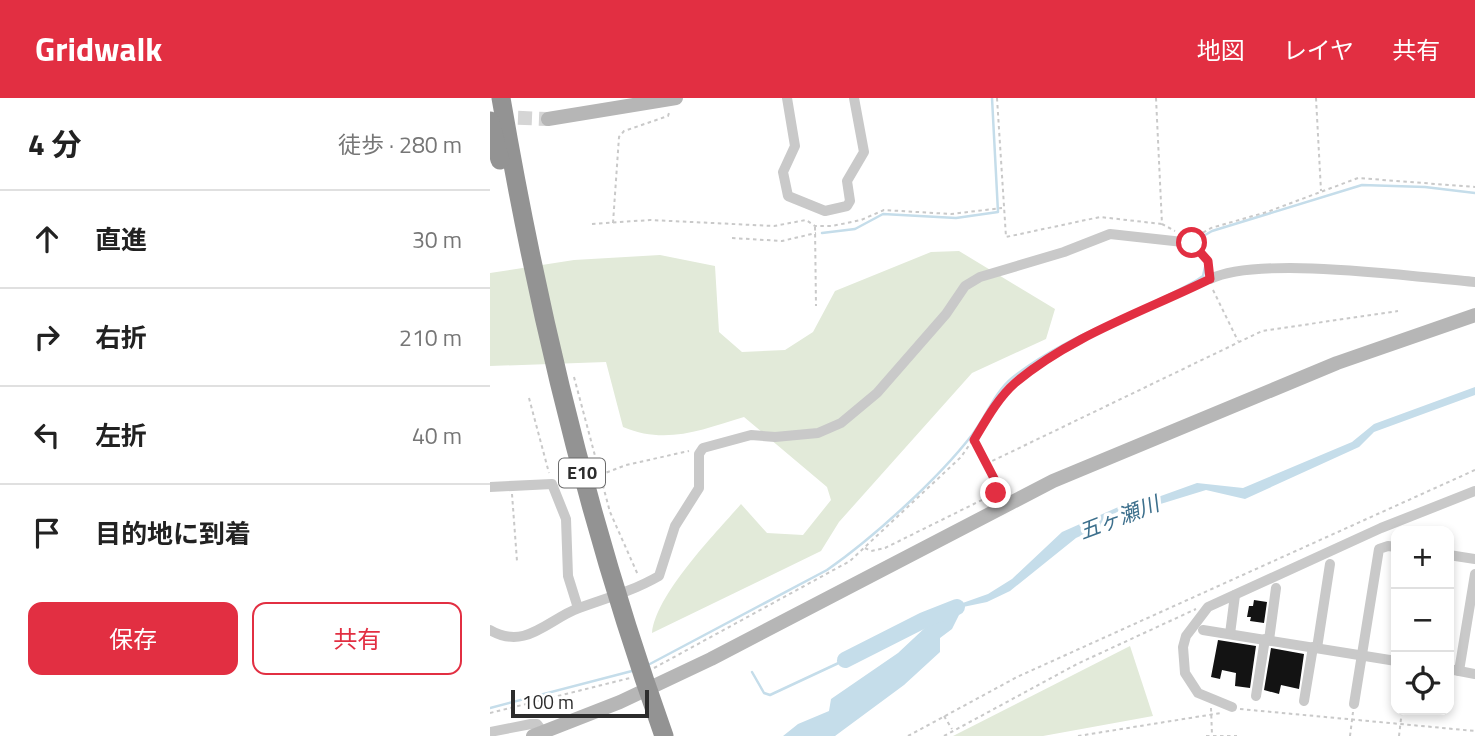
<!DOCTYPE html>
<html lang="ja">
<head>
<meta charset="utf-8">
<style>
  body { margin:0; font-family:"Titillium Web","Noto Sans JP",sans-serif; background:#f2f2f2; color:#222 }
  .controls { position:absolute; right:21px; bottom:21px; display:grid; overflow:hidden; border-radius:14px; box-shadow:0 4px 10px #0003 }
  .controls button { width:63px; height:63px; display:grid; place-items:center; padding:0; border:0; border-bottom:2px solid #e0e0e0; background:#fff; color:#222; font:35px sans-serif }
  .scale { position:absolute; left:21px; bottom:18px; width:138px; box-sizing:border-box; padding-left:7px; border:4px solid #2c2c2c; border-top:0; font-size:19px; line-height:24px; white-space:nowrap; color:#2c2c2c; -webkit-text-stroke:5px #fff; paint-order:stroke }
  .stop { position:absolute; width:21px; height:21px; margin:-16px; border:5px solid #e22f42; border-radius:50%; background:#fff }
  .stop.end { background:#e22f42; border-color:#fff; box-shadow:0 2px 7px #0008 }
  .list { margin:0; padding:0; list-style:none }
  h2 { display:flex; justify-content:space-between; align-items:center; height:91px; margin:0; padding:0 28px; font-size:30px }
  h2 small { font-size:23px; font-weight:400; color:#767676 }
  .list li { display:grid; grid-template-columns:46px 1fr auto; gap:21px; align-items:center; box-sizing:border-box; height:98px; padding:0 28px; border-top:2px solid #e0e0e0 }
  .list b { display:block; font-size:26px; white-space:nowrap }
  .list em { font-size:23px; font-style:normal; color:#767676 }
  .actions { display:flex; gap:14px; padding:21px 28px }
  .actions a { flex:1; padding:16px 0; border:2px solid #e22f42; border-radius:14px; text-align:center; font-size:24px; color:#e22f42 }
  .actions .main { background:#e22f42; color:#fff }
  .icon { flex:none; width:38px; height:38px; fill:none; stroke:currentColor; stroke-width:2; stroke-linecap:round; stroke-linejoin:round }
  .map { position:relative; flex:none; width:985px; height:638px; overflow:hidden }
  header { display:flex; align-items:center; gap:42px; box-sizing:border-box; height:98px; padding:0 35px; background:#e22f42; color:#fff }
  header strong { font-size:33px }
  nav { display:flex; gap:38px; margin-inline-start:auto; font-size:24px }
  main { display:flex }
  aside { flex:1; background:#fff }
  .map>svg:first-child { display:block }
  .green { fill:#e2ead9 }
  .water { fill:#c5ddea }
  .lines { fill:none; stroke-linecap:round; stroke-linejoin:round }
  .stream { stroke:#c5ddea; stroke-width:2.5 }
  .river { stroke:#c5ddea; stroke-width:16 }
  .building { fill:#131313 }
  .secondary-tunnel { stroke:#d5d5d5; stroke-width:14; stroke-dasharray:14 7; stroke-linecap:butt }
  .path { stroke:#c9c9c9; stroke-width:2; stroke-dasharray:3.5 3.5; stroke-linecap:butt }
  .street { stroke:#c9c9c9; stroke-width:10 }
  .secondary { stroke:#b6b6b6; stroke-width:14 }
  .highway { stroke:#939393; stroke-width:19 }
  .route { stroke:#e22f42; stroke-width:9 }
  .labels { text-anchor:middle; stroke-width:7; stroke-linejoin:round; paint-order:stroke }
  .shield { fill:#fff; stroke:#6b6b6b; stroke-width:2 }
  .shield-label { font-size:18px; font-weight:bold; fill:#2c2c2c }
  .water-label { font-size:21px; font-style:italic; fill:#3c6f8c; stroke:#fff }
</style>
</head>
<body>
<header>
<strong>Gridwalk</strong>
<nav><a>地図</a><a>レイヤ</a><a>共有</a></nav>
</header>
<main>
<aside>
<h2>4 分<small>徒歩 · 280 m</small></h2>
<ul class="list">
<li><svg class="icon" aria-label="ahead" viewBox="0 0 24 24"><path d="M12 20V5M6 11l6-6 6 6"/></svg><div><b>直進</b></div><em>30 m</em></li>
<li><svg class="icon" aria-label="right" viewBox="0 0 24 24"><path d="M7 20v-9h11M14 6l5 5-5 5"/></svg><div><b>右折</b></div><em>210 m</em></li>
<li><svg class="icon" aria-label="left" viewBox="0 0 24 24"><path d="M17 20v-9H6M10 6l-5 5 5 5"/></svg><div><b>左折</b></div><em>40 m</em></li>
<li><svg class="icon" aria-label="arrive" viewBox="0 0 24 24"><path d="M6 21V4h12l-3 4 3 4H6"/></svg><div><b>目的地に到着</b></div></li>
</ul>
<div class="actions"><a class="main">保存</a><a>共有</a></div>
</aside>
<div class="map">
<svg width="985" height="638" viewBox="0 0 985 638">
  <rect width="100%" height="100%" fill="#fff"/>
  <!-- green -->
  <g class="green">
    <path d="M469 153 565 211 556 241 482 275 349 424 331 453 162 535C166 496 225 436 251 406L277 435 313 437 341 402 337 389 254 319C211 332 176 347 133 329L116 264 0 268V175L84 162 170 157 225 168 229 234 252 254 295 252 323 234 345 193 441 154Z"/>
    <path d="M640 548 663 618 553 638H463Z"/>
  </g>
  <!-- water -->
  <path class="water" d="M985 289V297L884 334 869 349 755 401 716 392 638 416 586 440 520 493 497 504 473 509 462 531 450 540V554L414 587 345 638H293L308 626 339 613 341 601 408 555 439 526 467 507 498 496 522 481 572 434 644 402 659 405 670 402 668 399 707 385 753 390 862 344 884 326Z"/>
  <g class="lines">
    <!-- stream -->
    <g class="stream">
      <path d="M332 135 365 131 393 116 466 120 508 114 502 0"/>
      <path d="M709 151 710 140 722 133 872 87 935 89 985 95"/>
      <path d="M158 567 337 472C383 440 448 381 482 337 496 319 504 295 522 280 577 236 646 217 707 182L713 178 715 169"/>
      <path d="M262 574 274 595 280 597 355 562"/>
      <path d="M0 610 142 573"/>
    </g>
    <!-- river -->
    <path class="river" d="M355 562 434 522 467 509"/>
  </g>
  <!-- building -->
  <g class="building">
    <path d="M764 502 777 504 774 525 760 523 761 519H757L759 508H763Z"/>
    <path d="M728 542 766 548 760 590 745 588 746 575 732 572 730 581 721 579Z"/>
    <path d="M781 550 814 556 809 591 791 587 789 596 774 592Z"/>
  </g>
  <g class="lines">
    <!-- secondary-tunnel -->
    <path class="secondary-tunnel" d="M7 19 58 21"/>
    <!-- path -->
    <g class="path">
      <path d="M507 0 516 139 610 119 672 126"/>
      <path d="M666 0 672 126 685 133"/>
      <path d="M826 0 831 93"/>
      <path d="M123 125 129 39 134 33 178 18 179 15"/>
      <path d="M102 126 160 122 284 128 316 122 325 128H342L371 122 394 112 461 116 512 110"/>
      <path d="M325 129 326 208"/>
      <path d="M707 138 721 130 777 114 868 80 985 89"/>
      <path d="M242 140 292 143 326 135"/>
      <path d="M706 152 718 164 720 173"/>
      <path d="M723 192 748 243"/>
      <path d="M84 279 120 414 148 477"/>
      <path d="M39 300 59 375"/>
      <path d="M496 366 772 233 908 213"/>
      <path d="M110 377 136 367 199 353"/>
      <path d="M22 396 27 463"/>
      <path d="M375 450 381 453 395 450 506 395 509 390 485 343"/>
      <path d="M164 570 360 463 471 359 515 295 548 268 576 250 712 185"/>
      <path d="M721 610 722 637"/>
      <path d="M750 611 985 633"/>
      <path d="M0 615 140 580"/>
      <path d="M454 618 462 631"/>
      <path d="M418 638 527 579 985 372"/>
      <path d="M454 638 587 566 706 511"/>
      <path d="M588 638 731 615"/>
      <path d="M716 638H747"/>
      <path d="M860 638 863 614"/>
      <path d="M909 638 912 612"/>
    </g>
    <!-- street -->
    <g class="street">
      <path d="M297 0 305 48 293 74 298 98 335 113 357 108 360 103 357 83 374 54 364 0"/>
      <path d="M720 181C770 157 925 179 985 184"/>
      <path d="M0 389 62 386 76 421 78 478 88 510"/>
      <path d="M959 457 985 461"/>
      <path d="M0 532C36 553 58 521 89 510 117 500 143 493 169 478L185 428 209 390V356L213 350 261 337 285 339 328 335 351 325 387 295 456 216 475 188 490 179 574 154 620 136 702 145"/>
      <path d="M713 532 906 563"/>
      <path d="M740 536 745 497"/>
      <path d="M779 542 786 490"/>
      <path d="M827 550 840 466"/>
      <path d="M959 571 985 576"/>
      <path d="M969 573 985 476"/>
      <path d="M766 598 775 541"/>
      <path d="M814 603 823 549"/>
      <path d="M864 606 889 451 898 448 906 449"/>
      <path d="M742 609 708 595 695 575 693 549 696 538 718 509 891 430 985 393"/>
      <path d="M0 634 41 626H47L53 634"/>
    </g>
    <!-- secondary -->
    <g class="secondary">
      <path d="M58 21 186 0"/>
      <path d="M43 638 130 604 221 561 563 383 847 265 985 217"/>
    </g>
    <!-- highway -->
    <g class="highway">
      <path d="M11 0C48 216 100 431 174 638"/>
      <path d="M0 23 10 62"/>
    </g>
  </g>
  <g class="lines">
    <!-- route -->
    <path class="route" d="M506 395 509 390 484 342C496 322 508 300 525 285 580 238 655 213 720 181L718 163 702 145"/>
  </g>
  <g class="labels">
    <!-- shield labels -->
    <rect class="shield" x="69" y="360.5" width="46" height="29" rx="5"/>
    <g class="shield-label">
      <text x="92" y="381">E10</text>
    </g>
    <!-- water labels -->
    <g class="water-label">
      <text transform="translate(629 420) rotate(-21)" y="7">五ヶ瀬川</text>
    </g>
  </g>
</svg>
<div class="controls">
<button>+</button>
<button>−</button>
<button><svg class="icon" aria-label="locate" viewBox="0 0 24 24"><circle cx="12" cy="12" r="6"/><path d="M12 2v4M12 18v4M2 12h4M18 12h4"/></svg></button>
</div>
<div class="scale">100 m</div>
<div class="stop" style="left:702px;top:145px"></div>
<div class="stop end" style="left:506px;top:395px"></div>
</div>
</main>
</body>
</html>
